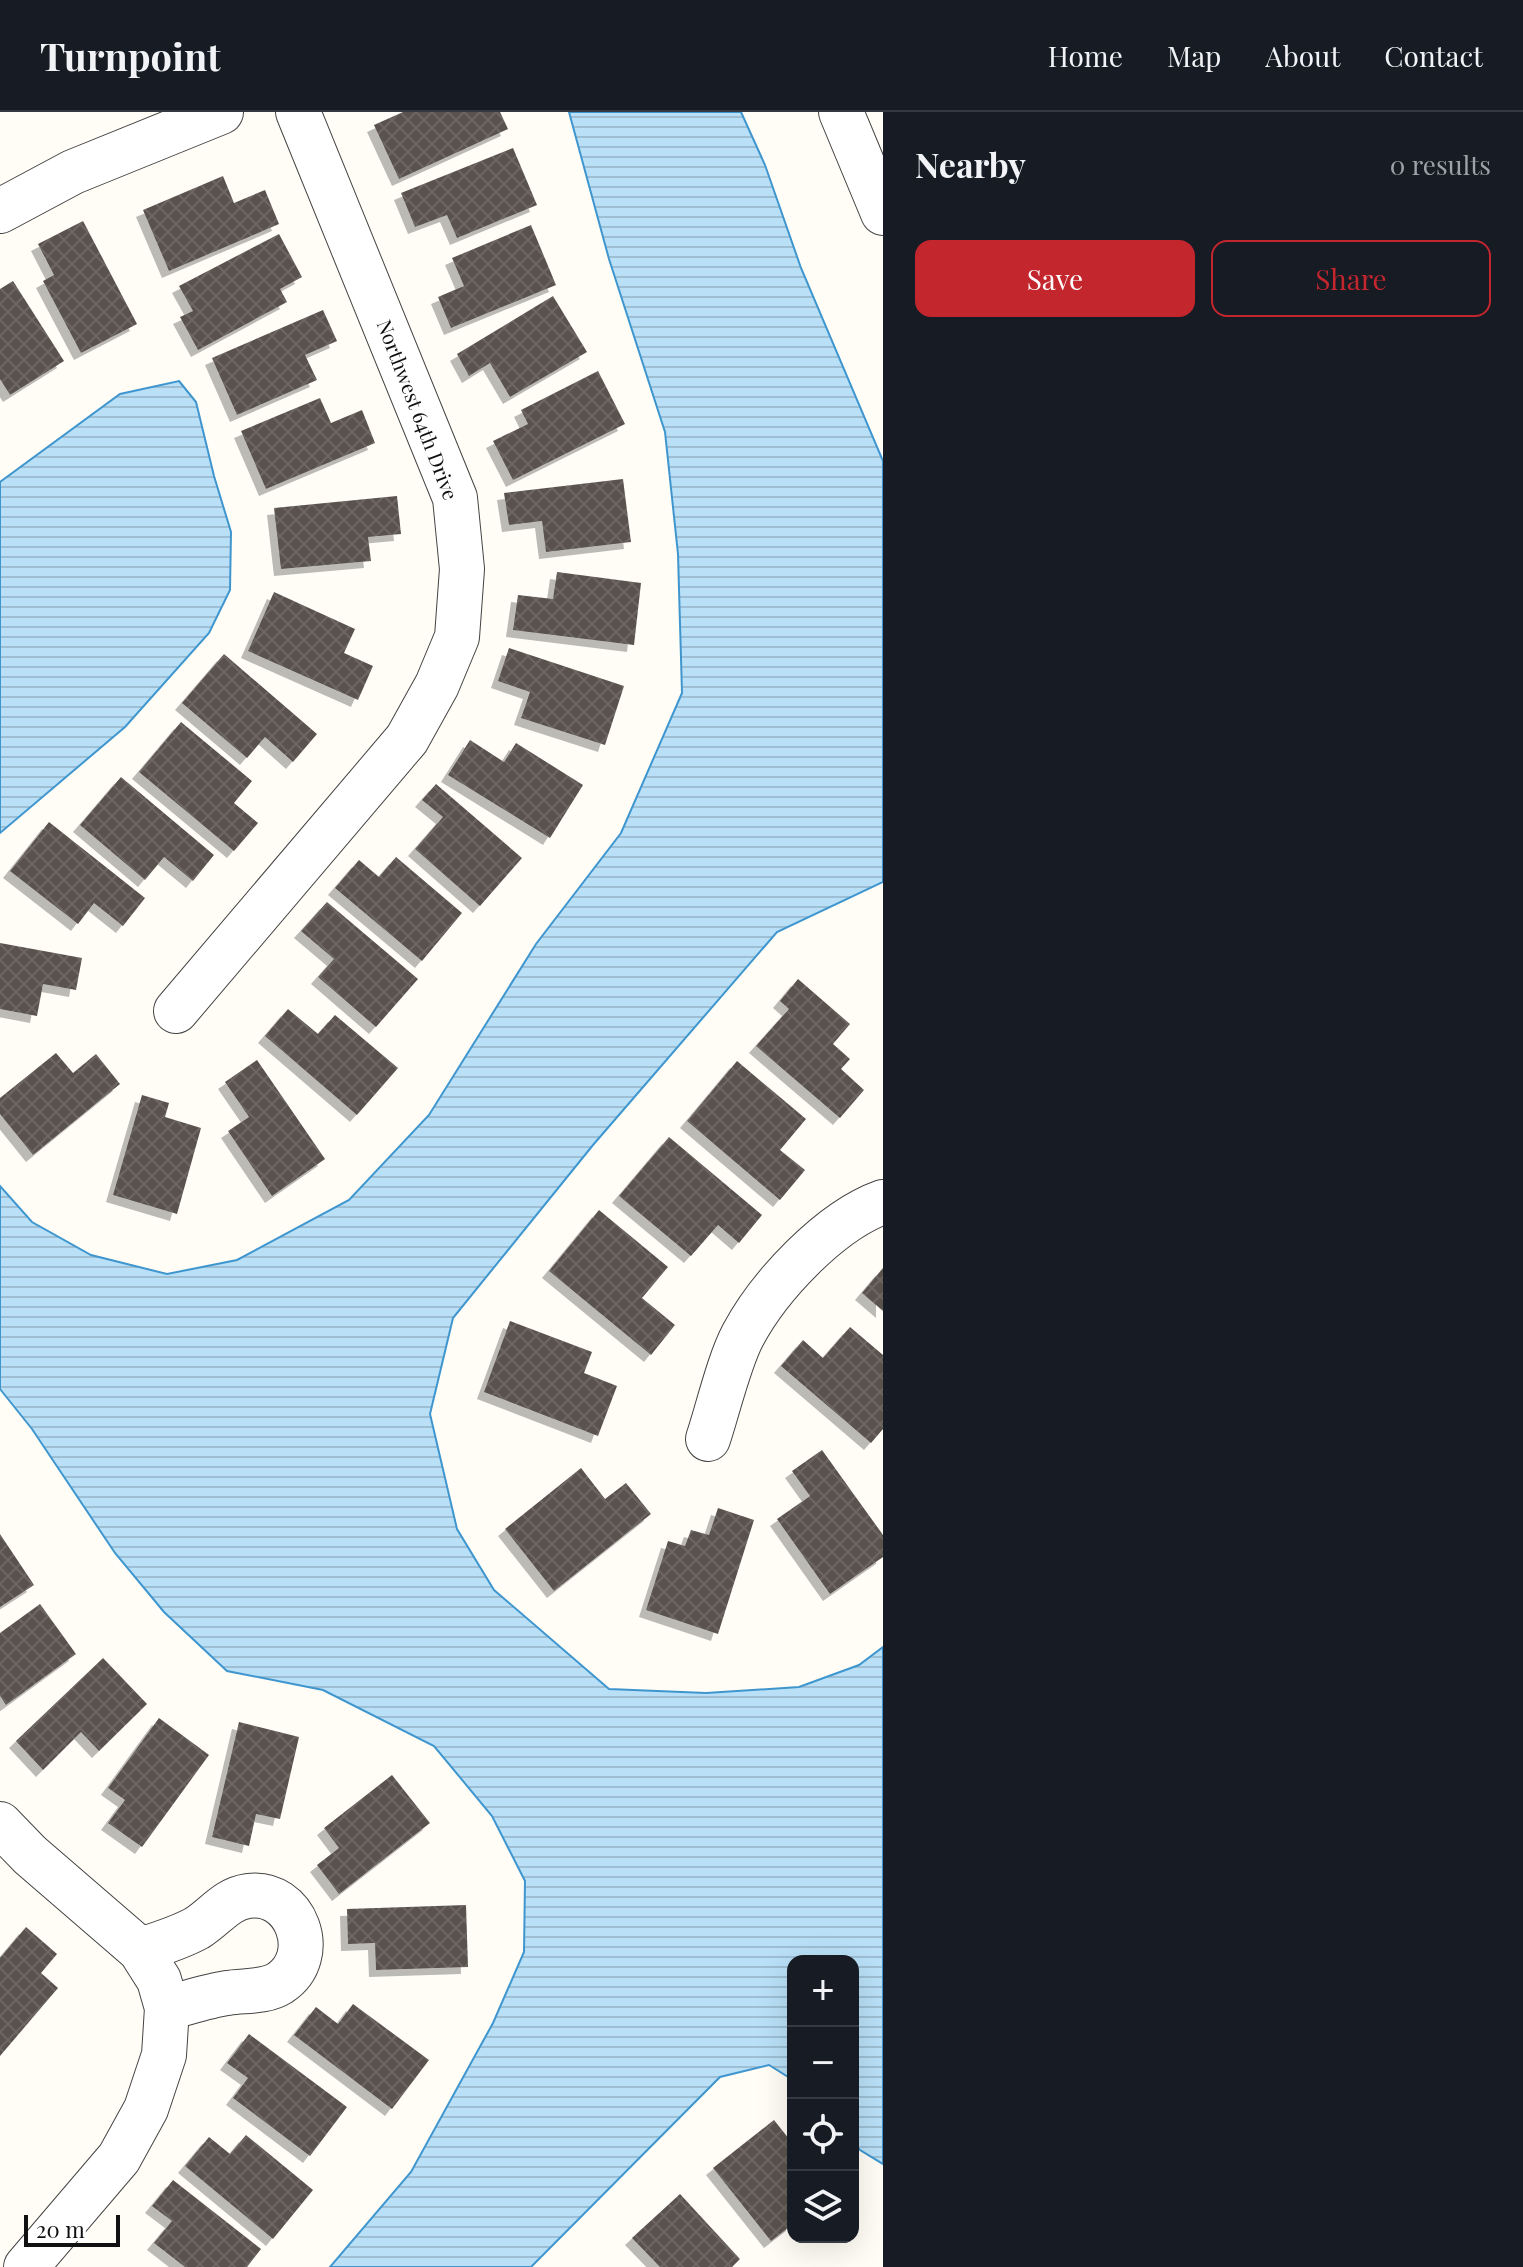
<!DOCTYPE html>
<html lang="en">
<head>
<meta charset="utf-8">
<style>
  body { margin:0; font-family:"Playfair Display",serif; background:#242831; color:#f1f3f6 }
  .controls { position:absolute; right:24px; bottom:24px; display:grid; overflow:hidden; border-radius:16px; box-shadow:0 8px 32px #0002 }
  .controls button { width:72px; height:72px; display:grid; place-items:center; padding:0; border:0; border-bottom:2px solid #363941; background:#171b24; color:#f1f3f6; font:40px sans-serif }
  .scale { position:absolute; left:24px; bottom:20px; width:96px; box-sizing:border-box; padding-left:8px; border:4px solid #111; border-top:0; font-size:22px; line-height:28px; white-space:nowrap; color:#111; -webkit-text-stroke:6px #fff; paint-order:stroke }
  .list { margin:0; padding:0; list-style:none }
  h2 { display:flex; justify-content:space-between; align-items:center; height:104px; margin:0; padding:0 32px; font-size:34px }
  h2 small { font-size:26px; font-weight:400; color:#9ea1a6 }
  .actions { display:flex; gap:16px; padding:24px 32px }
  .actions a { flex:1; padding:18px 0; border:2px solid #c4262e; border-radius:16px; text-align:center; font-size:28px; color:#c4262e }
  .actions .main { background:#c4262e; color:#fff }
  .icon { flex:none; width:44px; height:44px; fill:none; stroke:currentColor; stroke-width:2; stroke-linecap:round; stroke-linejoin:round }
  .map { position:relative; flex:none; width:883px; height:2155px; overflow:hidden }
  header { display:flex; align-items:center; gap:48px; box-sizing:border-box; height:112px; padding:0 40px; background:#171b24; border-bottom:2px solid #363941 }
  header strong { font-size:38px }
  nav { display:flex; gap:44px; margin-inline-start:auto; font-size:28px }
  main { display:flex }
  aside { flex:1; background:#171b24 }
  .map>svg:first-child { display:block }
  .water { fill:url(#water-rules); stroke:#3f96cf; stroke-width:2 }
  .building { fill:url(#building-cross-hatch); filter:url(#shadow) }
  .lines { fill:none; stroke-linecap:round; stroke-linejoin:round }
  .minor-casing { stroke:#444; stroke-width:46 }
  .minor { stroke:#fff; stroke-width:44 }
  .labels { text-anchor:middle; stroke-width:8; stroke-linejoin:round; paint-order:stroke }
  .street-label { font-size:20px; fill:#111; stroke:#fff }
</style>
</head>
<body>
<header>
<strong>Turnpoint</strong>
<nav><a>Home</a><a>Map</a><a>About</a><a>Contact</a></nav>
</header>
<main>
<div class="map">
<svg width="883" height="2155" viewBox="0 0 883 2155">
  <defs>
    <pattern id="water-rules" width="6" height="5" patternUnits="userSpaceOnUse" patternTransform="scale(2)"><rect width="6" height="5" fill="#b9e0f7"/><path d="M0 2.5h6" fill="none" stroke="#9ebfd3"/></pattern>
    <pattern id="building-cross-hatch" width="8" height="8" patternUnits="userSpaceOnUse" patternTransform="scale(2)"><rect width="8" height="8" fill="#5a524d"/><path d="M0 0l8 8M0 8l8-8" fill="none" stroke="#6d6662"/></pattern>
    <filter id="shadow"><feDropShadow dx="-7" dy="7" stdDeviation="0" flood-color="#0004"/></filter>
  </defs>
  <rect width="100%" height="100%" fill="#fffdf5"/>
  <!-- water -->
  <g class="water">
    <path d="M569 0H741L765 53 801 156 883 349V770L777 820 593 1033 453 1206 430 1302 457 1417 494 1478 609 1577 706 1581 799 1575 859 1553 883 1535V2052L860 2038 853 2029V1849H793V1968L769 1953 720 1965 531 2155H330L411 2060 493 1911 524 1840 525 1769 492 1704 434 1634 323 1578 227 1559 164 1500 115 1441 32 1317 0 1277V1074L32 1110 91 1143 167 1162 237 1148 349 1088 429 1003 536 832 621 721 682 581 678 442 665 320 609 147Z"/>
    <path d="M179 269 196 290 214 364 231 420 230 478 209 521 125 615 0 721V370L120 282Z"/>
  </g>
  <!-- building -->
  <g class="building">
    <path d="M403 0H500L508 17 399 67 374 13Z"/>
    <path d="M513 36 537 93 457 126 447 103 415 115 401 81Z"/>
    <path d="M223 64 234 91 265 78 279 112 169 159 143 98Z"/>
    <path d="M83 109 137 212 81 241 43 169 54 163 38 132Z"/>
    <path d="M531 113 556 173 451 216 438 185 464 174 452 146Z"/>
    <path d="M279 122 302 165 280 177 287 190 198 238 180 205 193 199 179 174Z"/>
    <path d="M13 169 64 249 10 283 0 267V177Z"/>
    <path d="M553 184 587 240 510 285 490 251 469 264 457 242Z"/>
    <path d="M323 198 337 229 305 243 317 268 237 303 212 246Z"/>
    <path d="M598 259 625 312 513 368 493 329 528 312 521 298Z"/>
    <path d="M320 286 331 311 362 298 375 331 266 377 241 319Z"/>
    <path d="M623 367 631 430 546 440 542 409 509 413 504 381Z"/>
    <path d="M397 384 401 422 368 425 371 449 281 457 274 396Z"/>
    <path d="M557 460 641 471 634 533 513 518 518 483 553 487Z"/>
    <path d="M274 480 355 517 344 541 373 554 358 588 248 539Z"/>
    <path d="M509 536 624 574 605 633 521 606 530 580 498 569Z"/>
    <path d="M224 542 317 622 293 650 265 625 247 646 182 591Z"/>
    <path d="M181 610 252 669 234 691 258 711 234 739 139 660Z"/>
    <path d="M470 628 504 650 516 631 583 673 550 726 448 663Z"/>
    <path d="M121 665 214 743 193 769 164 745 145 768 80 713Z"/>
    <path d="M436 672 522 746 480 794 415 737 443 705 422 688Z"/>
    <path d="M49 710 145 786 123 814 94 791 78 812 10 759Z"/>
    <path d="M396 745 462 801 422 849 335 776 359 748 379 765Z"/>
    <path d="M327 790 418 867 376 915 318 865 334 847 301 819Z"/>
    <path d="M0 831 82 846 76 878 43 872 37 904 0 897Z"/>
    <path d="M798 867 850 912 833 932 850 947 841 957 864 978 840 1006 756 934 789 897 780 889Z"/>
    <path d="M288 897 318 922 335 903 398 956 357 1003 265 924Z"/>
    <path d="M56 941 73 961 96 942 120 972 33 1043 0 1002V986Z"/>
    <path d="M257 948 325 1047 272 1084 228 1019 249 1005 225 970Z"/>
    <path d="M737 949 806 1007 780 1038 805 1058 780 1088 687 1009Z"/>
    <path d="M142 983 169 991 165 1005 201 1016 177 1102 113 1083Z"/>
    <path d="M669 1025 762 1103 739 1131 718 1113 691 1144 619 1084Z"/>
    <path d="M599 1098 668 1155 642 1186 675 1213 651 1243 549 1159Z"/>
    <path d="M883 1156V1199L862 1181Z"/>
    <path d="M510 1209 592 1240 584 1261 617 1274 598 1324 484 1280Z"/>
    <path d="M850 1215 883 1243V1317L871 1331 781 1254 803 1228 823 1246Z"/>
    <path d="M822 1338 883 1423V1445L830 1482 777 1407 810 1384 792 1359Z"/>
    <path d="M581 1356 605 1387 626 1371 651 1402 554 1479 505 1417Z"/>
    <path d="M718 1396 754 1408 718 1522 646 1498 668 1429 685 1434 691 1418 709 1423Z"/>
    <path d="M0 1422 34 1473 0 1495Z"/>
    <path d="M40 1492 76 1542 6 1593 0 1584V1521Z"/>
    <path d="M103 1546 147 1592 99 1639 81 1620 43 1658 16 1629Z"/>
    <path d="M159 1606 209 1643 142 1735 108 1711 125 1688 108 1676Z"/>
    <path d="M239 1610 299 1625 280 1707 256 1702 249 1734 212 1725Z"/>
    <path d="M392 1663 430 1711 339 1782 317 1753 339 1736 324 1716Z"/>
    <path d="M466 1793 468 1855 376 1858 375 1831 348 1832 347 1797Z"/>
    <path d="M26 1815 57 1842 41 1861 58 1876 0 1944V1846Z"/>
    <path d="M353 1892 429 1948 392 1997 294 1923 316 1895 338 1912Z"/>
    <path d="M249 1922 347 1995 310 2044 233 1986 248 1966 227 1951Z"/>
    <path d="M774 2008 793 2032V2112L771 2129 713 2056Z"/>
    <path d="M246 2023 313 2078 273 2127 185 2054 209 2025 230 2042Z"/>
    <path d="M173 2068 261 2137 247 2155H185L154 2131 172 2109 152 2094Z"/>
    <path d="M680 2082 740 2147 732 2155H660L632 2126Z"/>
  </g>
  <g class="lines">
    <defs>
      <g id="minor">
        <path d="M841 0 883 101"/>
        <path d="M0 99 73 60 221 0"/>
        <path d="M176 899 407 627 437 573 457 525 462 457 455 386 298 0"/>
        <path d="M708 1327C718 1297 729 1249 743 1223 769 1174 830 1109 883 1090"/>
        <path d="M0 1712 30 1743 140 1838 159 1868 167 1896 164 1943 146 1997 119 2046 26 2155"/>
        <path d="M140 1838C159 1832 179 1826 197 1816 215 1805 226 1787 248 1784 296 1777 321 1844 280 1871 264 1881 244 1878 227 1881 207 1884 187 1891 167 1896"/>
      </g>
    </defs>
    <!-- minor casing -->
    <use href="#minor" class="minor-casing"/>
    <!-- minor -->
    <use href="#minor" class="minor"/>
  </g>
  <g class="labels">
    <!-- street labels -->
    <g class="street-label">
      <text transform="translate(417 298) rotate(69)" y="7">Northwest 64th Drive</text>
    </g>
  </g>
</svg>
<div class="controls">
<button>+</button>
<button>−</button>
<button><svg class="icon" aria-label="locate" viewBox="0 0 24 24"><circle cx="12" cy="12" r="6"/><path d="M12 2v4M12 18v4M2 12h4M18 12h4"/></svg></button>
<button><svg class="icon" aria-label="layers" viewBox="0 0 24 24"><path d="M12 4l9 5-9 5-9-5zM3 14l9 5 9-5"/></svg></button>
</div>
<div class="scale">20 m</div>
</div>
<aside>
<h2>Nearby<small>0 results</small></h2>
<ul class="list">
</ul>
<div class="actions"><a class="main">Save</a><a>Share</a></div>
</aside>
</main>
</body>
</html>
